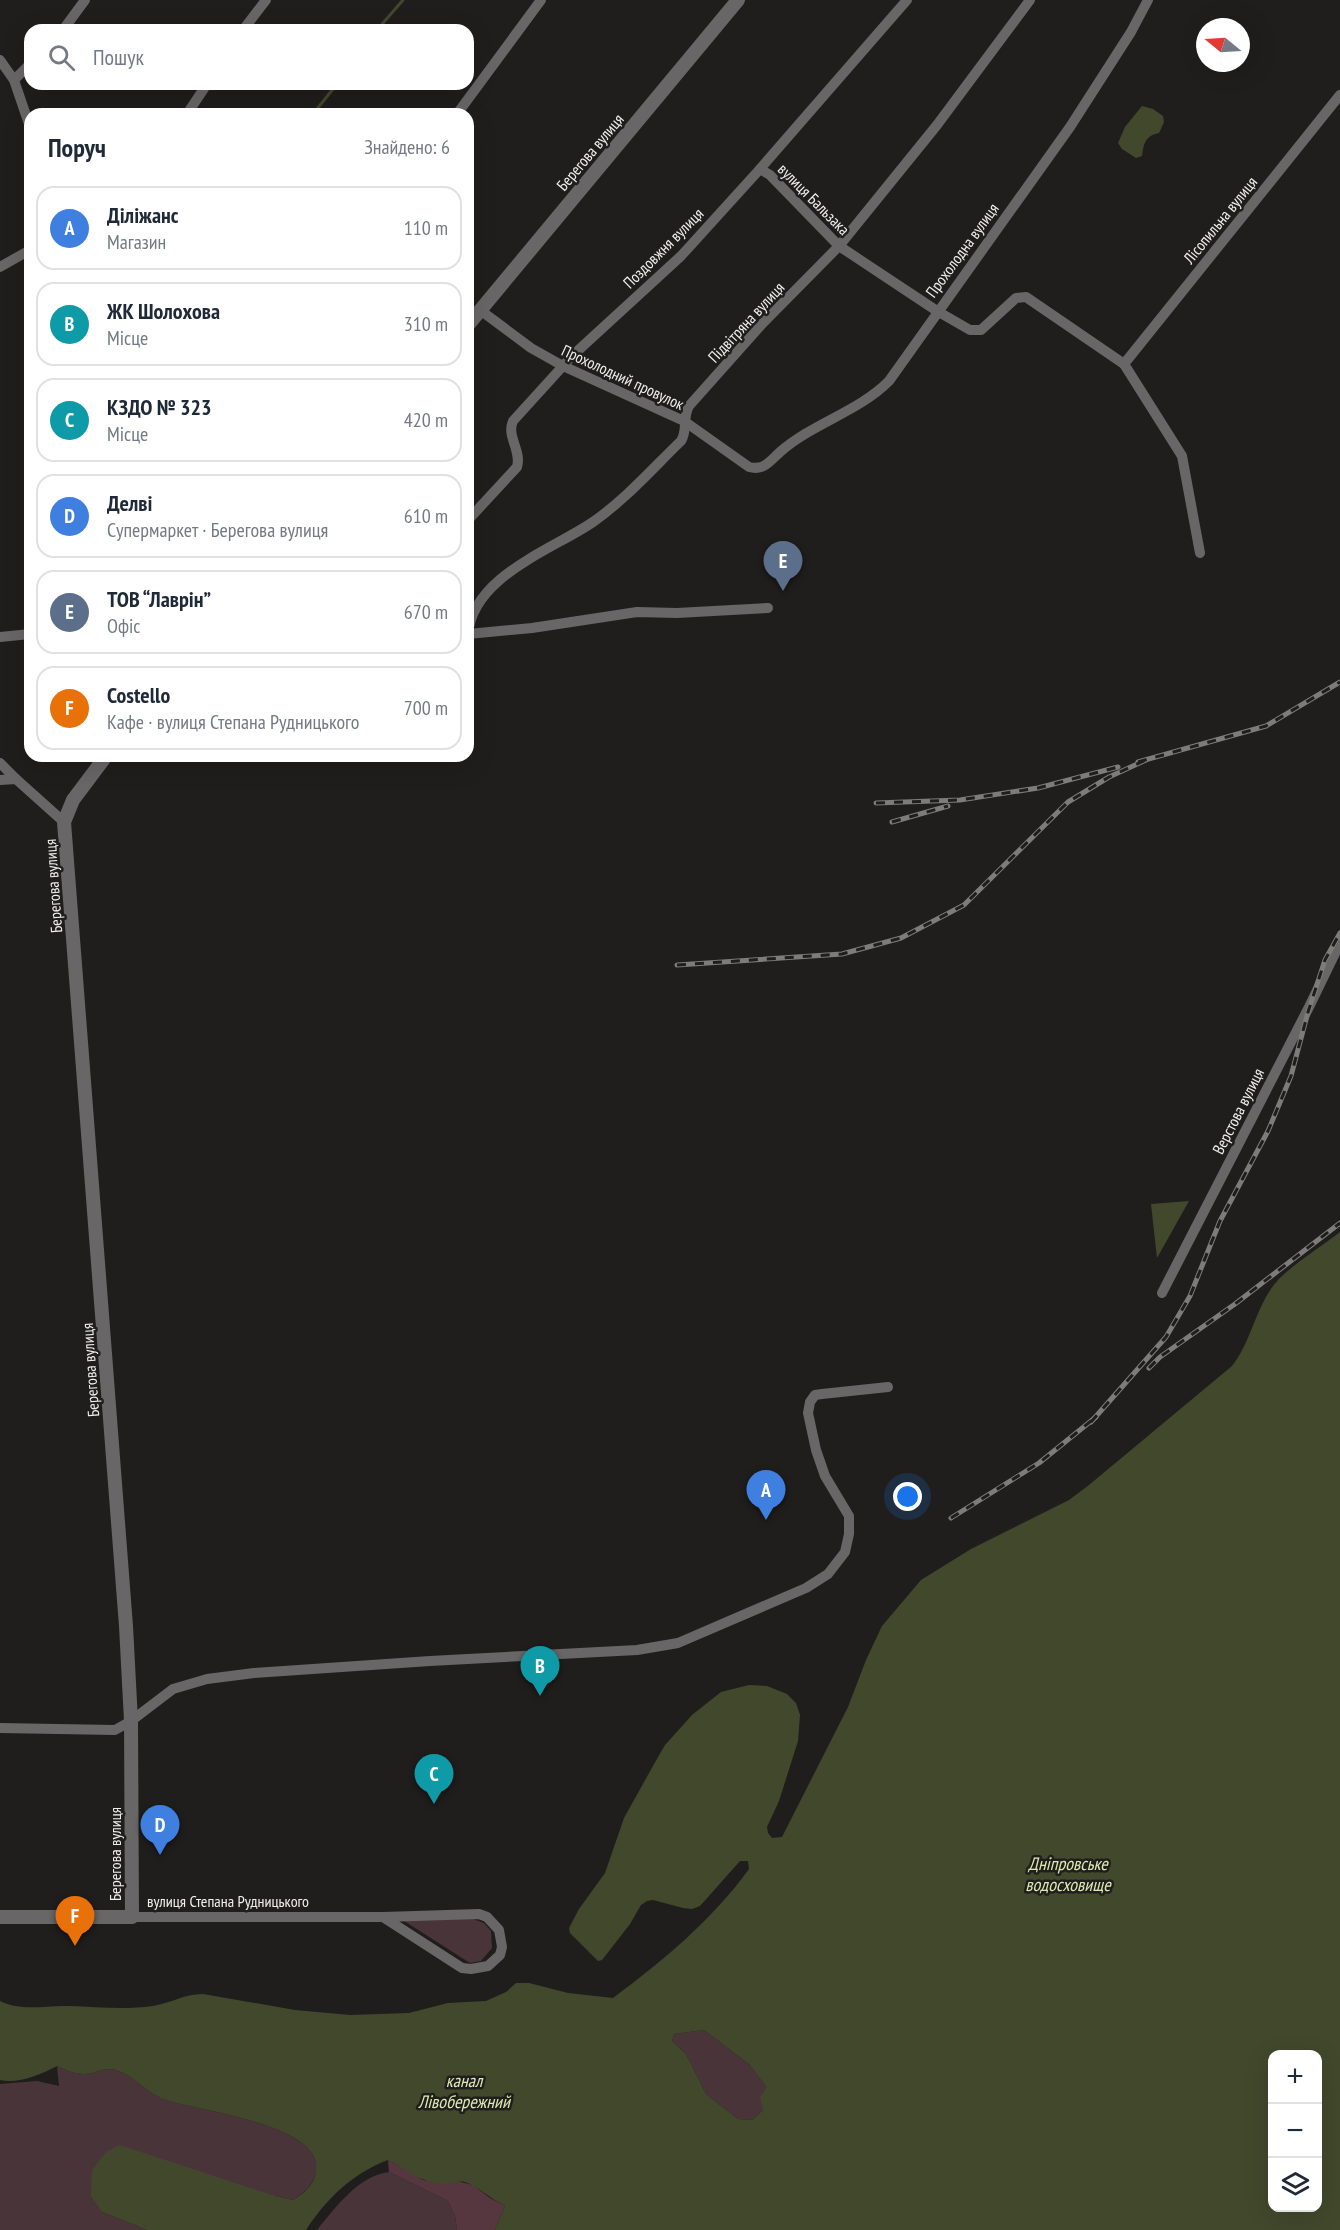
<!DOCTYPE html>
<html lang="uk">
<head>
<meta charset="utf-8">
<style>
  body { margin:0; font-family:"PT Sans Narrow",sans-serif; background:#f2f2f3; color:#1f2937 }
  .controls { position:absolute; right:18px; bottom:18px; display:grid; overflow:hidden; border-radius:12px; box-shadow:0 6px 24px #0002 }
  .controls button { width:54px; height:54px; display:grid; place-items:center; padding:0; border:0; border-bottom:2px solid #e0e1e3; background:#fff; color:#1f2937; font:30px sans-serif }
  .compass { position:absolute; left:1196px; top:18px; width:54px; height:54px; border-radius:50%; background:#fff; box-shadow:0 6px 24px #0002; rotate:288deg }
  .you { position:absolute; left:908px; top:1497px; width:21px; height:21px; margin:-15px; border:4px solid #fff; border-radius:50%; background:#1a73e8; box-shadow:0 0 0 9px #1a73e833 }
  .badge { display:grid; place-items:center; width:39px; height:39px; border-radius:50%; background:#36727f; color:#fff; font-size:20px; font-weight:700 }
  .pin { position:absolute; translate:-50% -50px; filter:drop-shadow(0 2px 3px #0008) }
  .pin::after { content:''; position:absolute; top:32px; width:21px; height:18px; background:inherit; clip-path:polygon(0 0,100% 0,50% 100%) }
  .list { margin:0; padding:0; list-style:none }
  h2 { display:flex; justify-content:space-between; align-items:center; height:78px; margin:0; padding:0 24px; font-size:26px }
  h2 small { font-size:20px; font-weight:400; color:#747a83 }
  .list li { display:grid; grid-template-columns:39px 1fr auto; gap:18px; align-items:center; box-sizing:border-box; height:84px; margin:0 12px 12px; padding:0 12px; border:2px solid #e0e1e3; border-radius:18px }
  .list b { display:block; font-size:22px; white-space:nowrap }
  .list p { margin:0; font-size:20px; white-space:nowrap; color:#747a83 }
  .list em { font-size:20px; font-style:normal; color:#747a83 }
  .icon { flex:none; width:33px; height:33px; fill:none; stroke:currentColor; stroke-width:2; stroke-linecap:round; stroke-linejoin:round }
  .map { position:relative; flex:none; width:1340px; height:2230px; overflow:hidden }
  .search { position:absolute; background:#fff; box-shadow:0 6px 24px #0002; left:24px; top:24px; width:450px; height:66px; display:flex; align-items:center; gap:15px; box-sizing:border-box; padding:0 21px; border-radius:18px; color:#747a83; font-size:22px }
  .panel { position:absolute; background:#fff; box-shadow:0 6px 24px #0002; left:24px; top:108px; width:450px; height:654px; border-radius:18px }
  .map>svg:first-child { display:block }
  .green { fill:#493439 }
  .forest { fill:#56373f }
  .water { fill:#42482c; fill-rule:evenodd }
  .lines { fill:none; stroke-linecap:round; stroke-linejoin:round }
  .stream { stroke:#42482c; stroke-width:3 }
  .minor { stroke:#686666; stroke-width:10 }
  .tertiary { stroke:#686666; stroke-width:14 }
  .rail-casing { stroke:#7e7c7b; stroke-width:5 }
  .rail { stroke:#201e1c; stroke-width:3; stroke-dasharray:9; stroke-linecap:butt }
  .labels { text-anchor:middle; stroke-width:5; stroke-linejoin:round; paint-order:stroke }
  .street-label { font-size:16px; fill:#f1efee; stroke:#201e1c }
  .water-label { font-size:18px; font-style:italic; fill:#dce9b0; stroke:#201e1c }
</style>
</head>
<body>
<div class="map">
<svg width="1340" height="2230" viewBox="0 0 1340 2230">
  <rect width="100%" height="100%" fill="#201e1c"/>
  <!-- green -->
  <g class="green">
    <path d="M401 1919H473L484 1923 491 1931 492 1948 481 1961 470 1963Z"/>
    <path d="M704 2030 750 2065 768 2087 763 2110 752 2120 738 2119 706 2094 686 2054 672 2041 674 2034Z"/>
    <path d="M57 2066C67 2071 79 2076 92 2073 98 2071 103 2069 110 2069 131 2071 146 2094 166 2100 199 2111 311 2123 316 2164 318 2181 307 2190 293 2200L275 2196 102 2212 147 2230H0V2084L37 2081 59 2086Z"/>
    <path d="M389 2172 448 2201 455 2216 457 2230H317C336 2207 358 2176 389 2172Z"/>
  </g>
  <!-- forest -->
  <path class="forest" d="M388 2160 423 2180 445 2184 457 2181 473 2185 490 2198 505 2206 495 2230H457L455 2216 448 2201 389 2172Z"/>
  <!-- water -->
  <g class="water">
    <path d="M1142 106 1153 109 1163 116 1164 122 1159 133C1145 136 1144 143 1142 156L1136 158 1122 149 1118 143 1125 127Z"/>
    <path d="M1189 1201 1157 1258 1151 1204Z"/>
    <path d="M1340 1232V2230H495L505 2206C492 2200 476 2185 465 2182 456 2180 450 2185 442 2184 420 2182 406 2170 388 2160 353 2173 326 2199 306 2230H147L102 2212 91 2196 92 2170 106 2152 120 2145 275 2196 293 2200C307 2191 318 2181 316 2164 311 2123 199 2111 166 2100 146 2094 131 2071 110 2069 103 2069 98 2071 92 2073 79 2076 67 2071 57 2066 40 2075 18 2084 0 2080V2001C22 2012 46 2005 69 2006 97 2007 125 2010 153 2006 172 2003 183 1994 203 1994L295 2010 350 2015 409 2013 448 2003 486 2001 506 1992 516 1983H529L568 1993 613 1998C664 1960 712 1920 749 1869L748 1861H740L700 1906 692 1909 683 1908 653 1900 647 1901 641 1905 630 1924 602 1960 598 1961 570 1933 569 1928 579 1909 605 1873 624 1818 658 1757 665 1745 692 1715 721 1692 749 1685 767 1686 787 1694 796 1703 800 1715 798 1741 779 1801 767 1827 768 1833 772 1838 782 1837 848 1707 866 1660 882 1626 921 1580 971 1549 1069 1500 1089 1485 1232 1366C1252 1341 1256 1304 1278 1280 1293 1264 1321 1247 1340 1232ZM704 2030 750 2065 767 2087 760 2097 763 2110 752 2120 738 2119 706 2094 686 2054 672 2041 674 2034ZM1272 2054H1318V2208H1272Z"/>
  </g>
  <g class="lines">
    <!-- stream -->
    <g class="stream">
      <path d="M377 30 403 0"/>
      <path d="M313 114 337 84"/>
    </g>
    <!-- minor -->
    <g class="minor">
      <path d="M63 30 85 0"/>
      <path d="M243 30 266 0"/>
      <path d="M0 60 14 80 30 127"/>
      <path d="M14 80 30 64"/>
      <path d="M187 114 207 84"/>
      <path d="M457 114 541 0"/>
      <path d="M760 169 770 175 839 246 937 311 970 330H981L1016 298 1026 297 1124 364 1182 456 1200 553"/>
      <path d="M0 267 30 250"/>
      <path d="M480 310 531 348 563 366 684 421 749 467C764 471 770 461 780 452 813 423 858 412 889 381L1070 127 1131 32 1148 0"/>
      <path d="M1124 364 1340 95"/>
      <path d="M468 520 517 467C522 451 506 436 513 421L572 356 681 256 760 169 907 0"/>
      <path d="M468 634C473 576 552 550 593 522 626 499 653 468 681 441 688 430 682 419 689 406L762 324 839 246 937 125 1030 0"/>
      <path d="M468 634 532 628 637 612 677 613 768 608"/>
      <path d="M0 637 30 634"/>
      <path d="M0 763 16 779"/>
      <path d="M0 780 16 779 64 822"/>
      <path d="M1162 1293 1309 1007 1340 943"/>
      <path d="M0 1728 115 1730 131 1721 173 1689 207 1679 254 1673 430 1661 637 1650 678 1643 806 1588 828 1574 845 1552 849 1534V1516L825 1476 816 1450 808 1413 810 1402 815 1395 822 1394 888 1387"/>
      <path d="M132 1917H383L479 1914 487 1917 499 1930 502 1947 500 1955 488 1966 471 1969 462 1968 383 1917"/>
    </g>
    <!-- tertiary -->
    <g class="tertiary">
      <path d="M468 325 738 0"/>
      <path d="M0 1917H132L131 1721 126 1626 64 822 73 800 106 756"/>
    </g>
    <defs>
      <g id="rail">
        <path d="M1138 762 1266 726 1340 682"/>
        <path d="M876 803 960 800 1038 788 1118 767"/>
        <path d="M892 822 948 806"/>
        <path d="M677 965 842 954 901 938 964 905 1068 802 1109 777 1146 760"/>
        <path d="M1149 1368 1160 1357 1235 1304 1340 1223"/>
        <path d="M1091 1422 1166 1337 1190 1296 1220 1221 1268 1131 1291 1076 1308 1012 1325 960 1340 933"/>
        <path d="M951 1518 1039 1463 1096 1417"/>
      </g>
    </defs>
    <!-- rail casing -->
    <use href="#rail" class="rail-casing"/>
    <!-- rail -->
    <use href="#rail" class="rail"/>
  </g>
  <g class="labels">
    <!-- street labels -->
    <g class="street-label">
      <text transform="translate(590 152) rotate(-50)" y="6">Берегова вулиця</text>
      <text transform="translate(814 199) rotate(45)" y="6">вулиця Бальзака</text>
      <text transform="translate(1220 220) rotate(-51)" y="6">Лісопильна вулиця</text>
      <text transform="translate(663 248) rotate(-45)" y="6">Поздовжня вулиця</text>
      <text transform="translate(962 250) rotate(-54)" y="6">Прохолодна вулиця</text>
      <text transform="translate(746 322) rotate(-47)" y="6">Підвітряна вулиця</text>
      <text transform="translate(623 377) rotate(25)" y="6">Прохолодний провулок</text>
      <text transform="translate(53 886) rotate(-94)" y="6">Берегова вулиця</text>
      <text transform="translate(1238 1111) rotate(-63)" y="6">Верстова вулиця</text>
      <text transform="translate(90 1370) rotate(-94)" y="6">Берегова вулиця</text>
      <text transform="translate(115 1854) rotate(-90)" y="6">Берегова вулиця</text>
      <text x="228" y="1907">вулиця Степана Рудницького</text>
    </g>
    <!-- water labels -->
    <g class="water-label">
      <text x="1068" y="1870">Дніпровське<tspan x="1068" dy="21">водосховище</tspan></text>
      <text x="464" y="2087">канал<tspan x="464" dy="21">Лівобережний</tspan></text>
    </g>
  </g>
</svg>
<div class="controls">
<button>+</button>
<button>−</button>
<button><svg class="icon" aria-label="layers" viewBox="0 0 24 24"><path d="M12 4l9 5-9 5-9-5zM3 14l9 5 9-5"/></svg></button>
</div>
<svg class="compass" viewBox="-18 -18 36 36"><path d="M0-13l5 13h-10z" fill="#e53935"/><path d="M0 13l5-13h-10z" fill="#747a83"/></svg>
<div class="you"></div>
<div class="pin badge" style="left:766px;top:1520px;background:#3f7fe0">A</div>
<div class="pin badge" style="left:540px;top:1696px;background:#0f9aa8">B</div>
<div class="pin badge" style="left:434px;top:1804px;background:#0f9aa8">C</div>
<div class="pin badge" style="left:160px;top:1855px;background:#3f7fe0">D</div>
<div class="pin badge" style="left:783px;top:591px;background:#5c6f8a">E</div>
<div class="pin badge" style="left:75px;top:1946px;background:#e8710a">F</div>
<div class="search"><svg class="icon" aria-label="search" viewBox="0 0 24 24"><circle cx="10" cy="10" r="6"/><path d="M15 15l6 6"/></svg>Пошук</div>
<section class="panel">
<h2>Поруч<small>Знайдено: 6</small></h2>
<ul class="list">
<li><span class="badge" style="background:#3f7fe0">A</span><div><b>Діліжанс</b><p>Магазин</p></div><em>110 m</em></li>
<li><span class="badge" style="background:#0f9aa8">B</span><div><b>ЖК Шолохова</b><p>Місце</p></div><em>310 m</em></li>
<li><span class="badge" style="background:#0f9aa8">C</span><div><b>КЗДО № 323</b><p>Місце</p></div><em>420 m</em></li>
<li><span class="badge" style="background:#3f7fe0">D</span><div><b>Делві</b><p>Супермаркет · Берегова вулиця</p></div><em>610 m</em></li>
<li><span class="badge" style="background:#5c6f8a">E</span><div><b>ТОВ “Лаврін”</b><p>Офіс</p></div><em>670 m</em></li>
<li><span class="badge" style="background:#e8710a">F</span><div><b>Costello</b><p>Кафе · вулиця Степана Рудницького</p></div><em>700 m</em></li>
</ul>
</section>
</div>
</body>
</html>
